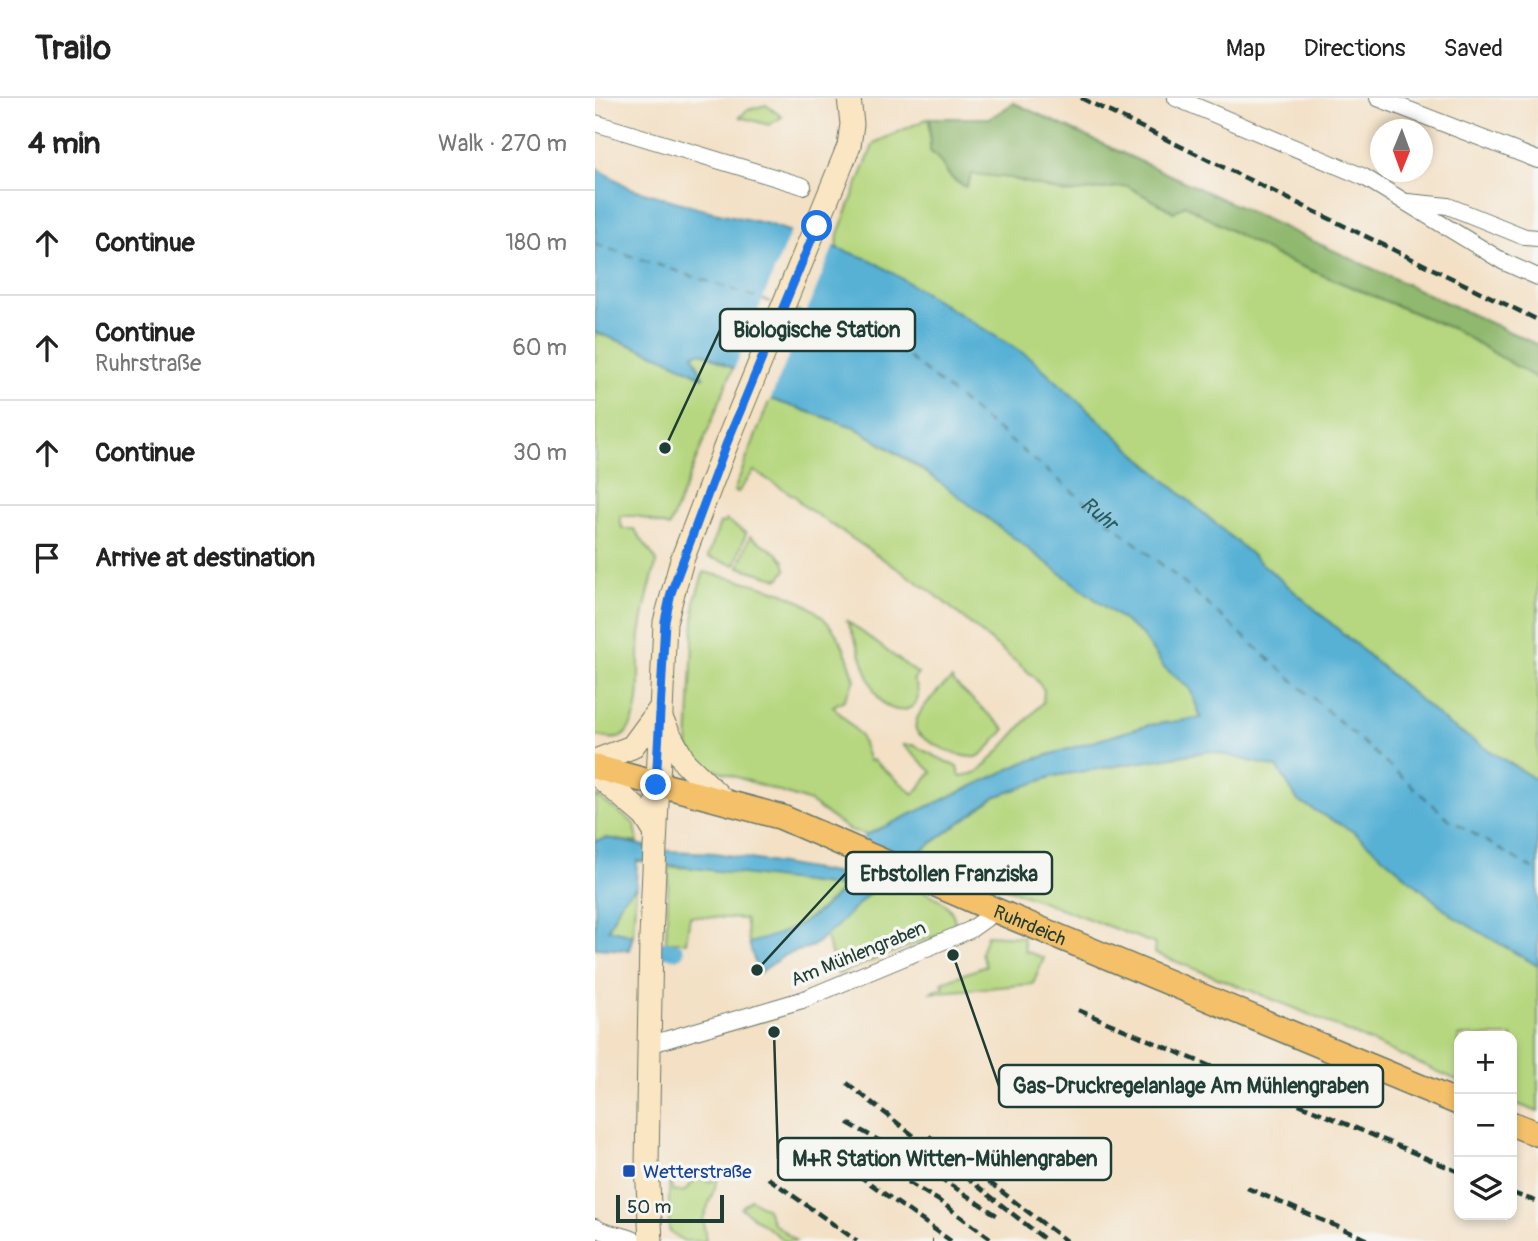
<!DOCTYPE html>
<html lang="en">
<head>
<meta charset="utf-8">
<style>
  body { margin:0; font-family:Pangolin,sans-serif; background:#f2f2f2; color:#222 }
  .controls { position:absolute; right:21px; bottom:21px; display:grid; overflow:hidden; border-radius:14px; box-shadow:0 4px 10px #0003 }
  .controls button { width:63px; height:63px; display:grid; place-items:center; padding:0; border:0; border-bottom:2px solid #e0e0e0; background:#fff; color:#222; font:35px sans-serif }
  .compass { position:absolute; left:775px; top:21px; width:63px; height:63px; border-radius:50%; background:#fff; box-shadow:0 4px 10px #0003; rotate:181deg }
  .scale { position:absolute; left:21px; bottom:18px; width:108px; box-sizing:border-box; padding-left:7px; border:4px solid #1f3d34; border-top:0; font-size:19px; line-height:24px; white-space:nowrap; color:#1f3d34; -webkit-text-stroke:5px #f6f6f2; paint-order:stroke }
  .stop { position:absolute; width:21px; height:21px; margin:-16px; border:5px solid #1a73e8; border-radius:50%; background:#fff }
  .stop.end { background:#1a73e8; border-color:#fff; box-shadow:0 2px 7px #0008 }
  .list { margin:0; padding:0; list-style:none }
  h2 { display:flex; justify-content:space-between; align-items:center; height:91px; margin:0; padding:0 28px; font-size:30px }
  h2 small { font-size:23px; font-weight:400; color:#767676 }
  .list li { display:grid; grid-template-columns:46px 1fr auto; gap:21px; align-items:center; box-sizing:border-box; height:105px; padding:0 28px; border-top:2px solid #e0e0e0 }
  .list b { display:block; font-size:26px; white-space:nowrap }
  .list p { margin:0; font-size:23px; white-space:nowrap; color:#767676 }
  .list em { font-size:23px; font-style:normal; color:#767676 }
  .icon { flex:none; width:38px; height:38px; fill:none; stroke:currentColor; stroke-width:2; stroke-linecap:round; stroke-linejoin:round }
  .map { position:relative; flex:none; width:943px; height:1143px; overflow:hidden }
  header { display:flex; align-items:center; gap:42px; box-sizing:border-box; height:98px; padding:0 35px; background:#fff; border-bottom:2px solid #e0e0e0 }
  header strong { font-size:33px }
  nav { display:flex; gap:38px; margin-inline-start:auto; font-size:24px }
  main { display:flex }
  aside { flex:1; background:#fff }
  .map>svg:first-child { display:block }
  .green { fill:#b6d77f; stroke:#6a8a5a; stroke-width:2 }
  .forest { fill:#90b86e; stroke:#587a51; stroke-width:2 }
  .water { fill:#57b1d5; stroke:#3b7784; stroke-width:2 }
  .pier { fill:#f3e0c5 }
  .lines { fill:none; stroke-linecap:round; stroke-linejoin:round }
  .canal { stroke:#57b1d5; stroke-width:16 }
  .ferry { stroke:#2d5a5c; stroke-width:2; stroke-dasharray:9 7; stroke-linecap:butt }
  .street-casing { stroke:#697667; stroke-width:18 }
  .secondary-casing { stroke:#697667; stroke-width:25 }
  .primary-casing { stroke:#697667; stroke-width:27 }
  .street { stroke:#fff; stroke-width:16 }
  .secondary { stroke:#fbe6c3; stroke-width:23 }
  .primary { stroke:#f4c16a; stroke-width:24 }
  .rail { stroke:#1f3d34; stroke-width:4.5; stroke-dasharray:10 5; stroke-linecap:butt }
  .route { stroke:#1a73e8; stroke-width:9 }
  .transit-dot { fill:#1a4fb4; stroke:#f6f6f2; stroke-width:2.5 }
  .labels { text-anchor:middle; stroke-width:7; stroke-linejoin:round; paint-order:stroke }
  .street-label { font-size:19px; fill:#1f3d34; stroke:#f6f6f2 }
  .transit-label { font-size:19px; fill:#164399; stroke:#f6f6f2; text-anchor:start }
  .water-label { font-size:21px; font-style:italic; fill:#2d5a5c; stroke:#f6f6f2 }
  .leader { fill:none; stroke:#1f3d34; stroke-width:2.5 }
  .callout-dot { fill:#1f3d34; stroke:#f6f6f2; stroke-width:2.5 }
  .callout { fill:#f6f6f2; stroke:#1f3d34; stroke-width:2.5 }
  .callout-label { font-size:21px; text-anchor:middle; font-weight:bold; fill:#1f3d34 }
</style>
</head>
<body>
<header>
<strong>Trailo</strong>
<nav><a>Map</a><a>Directions</a><a>Saved</a></nav>
</header>
<main>
<aside>
<h2>4 min<small>Walk · 270 m</small></h2>
<ul class="list">
<li><svg class="icon" aria-label="ahead" viewBox="0 0 24 24"><path d="M12 20V5M6 11l6-6 6 6"/></svg><div><b>Continue</b></div><em>180 m</em></li>
<li><svg class="icon" aria-label="ahead" viewBox="0 0 24 24"><path d="M12 20V5M6 11l6-6 6 6"/></svg><div><b>Continue</b><p>Ruhrstraße</p></div><em>60 m</em></li>
<li><svg class="icon" aria-label="ahead" viewBox="0 0 24 24"><path d="M12 20V5M6 11l6-6 6 6"/></svg><div><b>Continue</b></div><em>30 m</em></li>
<li><svg class="icon" aria-label="arrive" viewBox="0 0 24 24"><path d="M6 21V4h12l-3 4 3 4H6"/></svg><div><b>Arrive at destination</b></div></li>
</ul>
</aside>
<div class="map">
<svg width="943" height="1143" viewBox="0 0 943 1143">
  <rect width="100%" height="100%" fill="#f6f6f2"/>
  <filter id="ink" filterUnits="userSpaceOnUse"><feTurbulence type="fractalNoise" baseFrequency=".0143" numOctaves="2"/><feDisplacementMap in="SourceGraphic" scale="14" xChannelSelector="R" yChannelSelector="G"/><feConvolveMatrix kernelMatrix="1 2 1 2 8 2 1 2 1" color-interpolation-filters="sRGB"/></filter>
  <filter id="wash" filterUnits="userSpaceOnUse"><feTurbulence type="fractalNoise" baseFrequency=".00686" numOctaves="4" result="noise"/><feDisplacementMap in="SourceGraphic" scale="28" xChannelSelector="R" yChannelSelector="G"/><feGaussianBlur stdDeviation="1.57" result="paint"/><feColorMatrix in="noise" values="0 0 0 0 0 0 0 0 0 0 0 0 0 0 0 0 0 1.4 0 .05"/><feComposite in="paint" operator="in"/></filter>
  <g filter="url(#wash)">
    <rect width="100%" height="100%" fill="#f3e0c5"/>
    <!-- green -->
    <g class="green">
      <path d="M171 7 187 19 174 27 145 19 152 12Z"/>
      <path d="M334 20 335 53C354 68 345 77 371 89L377 75 415 80 471 95 532 88 579 114 590 107 679 157 858 231 943 281V683L854 627 570 382 436 260 242 150 243 136 279 45Z"/>
      <path d="M0 234 70 260 107 279 98 255 107 254 138 270 74 429 42 418H25L27 431H39L62 463C55 488 48 512 45 538 41 568 51 610 31 635 23 644 10 640 0 637Z"/>
      <path d="M175 301 259 329 347 385 545 535 569 569 595 591 606 620 554 627 430 664 271 737 253 731 215 704 106 667 93 648 100 501 109 474C157 486 214 492 242 537 251 550 255 568 260 582L249 602 238 608 265 637 274 663 278 662 319 696 337 674 308 647H318L362 669 365 678 382 675 393 665 448 604 449 592 438 578 337 494 206 406 201 399 159 373 143 394 139 393Z"/>
      <path d="M131 422 151 435 140 467 113 459 125 425H130Z"/>
      <path d="M155 438 182 455 189 463 191 472 184 481 144 469Z"/>
      <path d="M251 522 323 576 318 582C335 606 306 624 286 603 273 589 264 543 251 522Z"/>
      <path d="M357 581 358 584 410 631C403 639 394 652 384 658 372 664 326 643 321 632 316 617 346 589 357 581Z"/>
      <path d="M616 653 683 670 703 703 759 734 859 819 943 868V1014L917 1004V938H864V983L697 909 559 855 560 846 322 756 400 699 459 678Z"/>
      <path d="M0 697 40 726 43 745 12 740 0 743Z"/>
      <path d="M74 769 117 771 250 789C212 824 205 832 154 845L150 821 95 818 91 844H71Z"/>
      <path d="M290 779C312 788 360 798 360 826L351 834 243 876 230 837Z"/>
      <path d="M41 789 38 837 13 832 27 802Z"/>
      <path d="M392 837 428 839 430 853 449 860 438 886 334 895 349 889 347 884 391 868 386 855Z"/>
      <path d="M74 1078 78 1094 90 1093 102 1079 115 1084 124 1079 108 1121 111 1143H87L74 1132Z"/>
      <path d="M156 1101 172 1111 178 1125 201 1143H190L146 1110Z"/>
    </g>
    <!-- forest -->
    <path class="forest" d="M419 5 943 247V281L858 231 679 157 590 107 579 114 532 88 471 95 415 80 377 76 371 89C346 77 354 68 335 53V20H395Z"/>
    <!-- water -->
    <path class="water" d="M0 69 35 90 110 112 173 126 276 162 436 260 570 382 854 627 943 683V868L859 819 759 734 703 703 683 670 615 653 459 678 400 699 290 779 242 828 218 848 190 857 163 876 154 845C196 834 220 822 249 789L42 763 41 789 27 802 13 831 38 837 34 852 0 850V743L12 740 74 753 120 755 245 776 271 737 430 664 554 627 606 620 595 591 569 569 545 535 323 368 259 329 175 301 138 270 107 254 98 256 108 279 70 260 0 234Z"/>
    <!-- pier -->
    <path class="pier" d="M197 130 240 145 174 305 138 274Z"/>
    <g class="lines">
      <!-- canal -->
      <path class="canal" d="M70 851 81 853"/>
      <!-- ferry -->
      <g class="ferry">
        <path d="M0 146 178 205"/>
        <path id="s1" d="M197 211 295 244 583 480 854 721 943 774"/>
      </g>
    </g>
  </g>
  <g filter="url(#ink)">
    <g class="lines">
      <defs>
        <g id="street">
          <path d="M581 0 769 79 909 164 943 179"/>
          <path d="M783 0 943 62"/>
          <path d="M0 25 208 88"/>
          <path d="M813 104 853 108 930 139 943 140"/>
          <path d="M53 947 207 902 375 832 402 813"/>
          <path d="M0 1129C12 1138 28 1135 41 1143"/>
        </g>
        <g id="secondary">
          <path d="M66 621 90 665 128 702"/>
          <path d="M0 663 37 649 65 611"/>
          <path d="M0 675 50 718 60 734"/>
          <path d="M56 1143 52 1068 56 840 70 524 87 462 131 347 254 48 257 26 254 0"/>
        </g>
        <g id="primary">
          <path id="s2" d="M0 669 186 719 402 813 864 1005"/>
          <path d="M917 1026 943 1036"/>
        </g>
      </defs>
      <!-- street casing -->
      <use href="#street" class="street-casing"/>
      <!-- secondary casing -->
      <use href="#secondary" class="secondary-casing"/>
      <!-- primary casing -->
      <use href="#primary" class="primary-casing"/>
      <!-- street -->
      <use href="#street" class="street"/>
      <!-- secondary -->
      <use href="#secondary" class="secondary"/>
      <!-- primary -->
      <use href="#primary" class="primary"/>
      <!-- rail -->
      <g class="rail">
        <path d="M486 0 943 222"/>
        <path d="M483 912 864 1074"/>
        <path d="M252 985 452 1143"/>
        <path d="M253 1025 313 1059 403 1118"/>
        <path d="M334 1038 471 1143"/>
        <path d="M261 1054 343 1102 399 1143"/>
        <path d="M263 1077 356 1143"/>
        <path d="M173 1080 262 1143"/>
        <path d="M652 1090 776 1143"/>
        <path d="M917 1095 943 1104"/>
        <path d="M337 1143H338"/>
      </g>
    </g>
  </g>
  <g class="lines" filter="url(#ink)">
    <!-- route -->
    <path class="route" d="M61 687 70 523 76 495 131 347 222 128"/>
  </g>
  <!-- markers -->
  <rect class="transit-dot" x="27" y="1066" width="14" height="14" rx="3.5"/>
  <g class="labels">
    <!-- street labels -->
    <g class="street-label">
      <text dy="7" stroke="none"><textPath href="#s2" startOffset="464">Ruhrdeich</textPath></text>
      <text transform="translate(263 855) rotate(-22)" y="7">Am Mühlengraben</text>
    </g>
    <!-- transit labels -->
    <g class="transit-label">
      <text x="48" y="1080">Wetterstraße</text>
    </g>
    <!-- water labels -->
    <g class="water-label">
      <text dy="7" stroke="none"><textPath href="#s1" startOffset="374">Ruhr</textPath></text>
    </g>
  </g>
  <!-- callouts -->
  <path class="leader" d="M70 350L125 232M162 872L251 775M358 857L404 988M179 934L183 1061"/>
  <g class="callout-dot">
    <circle cx="70" cy="350" r="7"/>
    <circle cx="162" cy="872" r="7"/>
    <circle cx="358" cy="857" r="7"/>
    <circle cx="179" cy="934" r="7"/>
  </g>
  <g class="callout">
    <rect x="125" y="211" width="195" height="42" rx="7"/>
    <rect x="251" y="754" width="206" height="42" rx="7"/>
    <rect x="404" y="967" width="384" height="42" rx="7"/>
    <rect x="183" y="1040" width="333" height="42" rx="7"/>
  </g>
  <g class="callout-label">
    <text x="222" y="239">Biologische Station</text>
    <text x="354" y="783">Erbstollen Franziska</text>
    <text x="596" y="995">Gas-Druckregelanlage Am Mühlengraben</text>
    <text x="350" y="1068">M+R Station Witten-Mühlengraben</text>
  </g>
</svg>
<div class="controls">
<button>+</button>
<button>−</button>
<button><svg class="icon" aria-label="layers" viewBox="0 0 24 24"><path d="M12 4l9 5-9 5-9-5zM3 14l9 5 9-5"/></svg></button>
</div>
<svg class="compass" viewBox="-18 -18 36 36"><path d="M0-13l5 13h-10z" fill="#e53935"/><path d="M0 13l5-13h-10z" fill="#767676"/></svg>
<div class="scale">50 m</div>
<div class="stop" style="left:222px;top:128px"></div>
<div class="stop end" style="left:61px;top:687px"></div>
</div>
</main>
</body>
</html>
